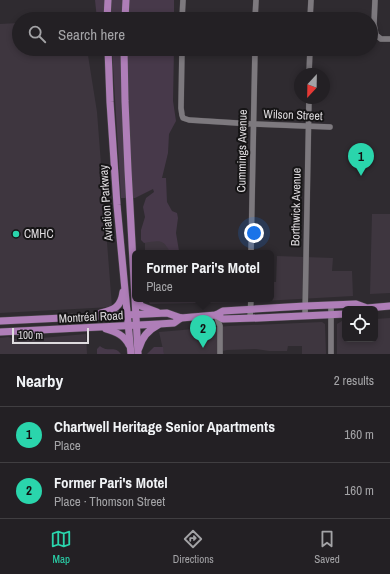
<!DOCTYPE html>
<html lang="en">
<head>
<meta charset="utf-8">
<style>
  body { margin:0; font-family:"Archivo Narrow",sans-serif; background:#2b282c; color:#f1f3f6 }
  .controls { position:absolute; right:12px; bottom:12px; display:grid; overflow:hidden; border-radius:6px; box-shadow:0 2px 6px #0003 }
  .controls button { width:36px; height:36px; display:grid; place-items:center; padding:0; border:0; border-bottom:1px solid #403e41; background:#232024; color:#f1f3f6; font:20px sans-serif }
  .compass { position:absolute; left:294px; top:68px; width:36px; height:36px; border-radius:50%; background:#232024; box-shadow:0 2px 6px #0003; rotate:202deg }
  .scale { position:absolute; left:12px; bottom:10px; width:77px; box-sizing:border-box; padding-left:4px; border:2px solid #dfdcdf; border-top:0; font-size:11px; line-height:14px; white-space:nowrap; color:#dfdcdf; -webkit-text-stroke:3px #161516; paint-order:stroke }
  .you { position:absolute; left:254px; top:233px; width:14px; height:14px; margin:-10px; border:3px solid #fff; border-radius:50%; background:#1a73e8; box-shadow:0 0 0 6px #1a73e833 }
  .badge { display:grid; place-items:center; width:26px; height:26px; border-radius:50%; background:#2ad5ac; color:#111; font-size:13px; font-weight:700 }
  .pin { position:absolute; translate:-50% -33px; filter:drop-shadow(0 1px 2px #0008) }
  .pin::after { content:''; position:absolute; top:21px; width:14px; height:12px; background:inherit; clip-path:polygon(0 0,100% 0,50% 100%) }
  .popup { position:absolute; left:132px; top:250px; width:142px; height:52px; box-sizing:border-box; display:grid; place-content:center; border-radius:6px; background:#232024; filter:drop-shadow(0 1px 3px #0005); font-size:13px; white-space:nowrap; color:#a3a3a6 }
  .popup b { font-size:15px; color:#f1f3f6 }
  .popup::after { content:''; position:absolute; left:50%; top:100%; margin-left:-8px; border:8px solid transparent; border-top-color:#232024 }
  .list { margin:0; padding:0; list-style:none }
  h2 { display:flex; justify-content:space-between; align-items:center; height:52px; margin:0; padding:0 16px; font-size:17px }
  h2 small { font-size:13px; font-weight:400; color:#a3a3a6 }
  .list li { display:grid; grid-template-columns:26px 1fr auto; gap:12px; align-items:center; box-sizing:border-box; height:56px; padding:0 16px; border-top:1px solid #403e41 }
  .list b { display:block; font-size:15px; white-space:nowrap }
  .list p { margin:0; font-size:13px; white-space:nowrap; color:#a3a3a6 }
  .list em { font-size:13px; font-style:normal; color:#a3a3a6 }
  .icon { flex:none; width:22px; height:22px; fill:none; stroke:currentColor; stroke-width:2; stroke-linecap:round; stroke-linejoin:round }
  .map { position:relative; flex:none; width:390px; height:354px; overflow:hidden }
  .search { position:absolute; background:#232024; box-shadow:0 2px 6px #0003; left:12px; right:12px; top:12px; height:44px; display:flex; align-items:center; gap:10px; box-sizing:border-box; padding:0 14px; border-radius:22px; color:#a3a3a6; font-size:15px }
  .sheet { height:164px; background:#232024 }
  nav { display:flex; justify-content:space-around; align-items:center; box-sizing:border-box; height:56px; border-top:1px solid #403e41; background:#232024; font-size:11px; color:#a3a3a6 }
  nav a { display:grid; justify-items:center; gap:2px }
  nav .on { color:#2ad5ac }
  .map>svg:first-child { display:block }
  .built { fill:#3e363f }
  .green { fill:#47394a }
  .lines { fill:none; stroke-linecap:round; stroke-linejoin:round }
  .minor-casing { stroke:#4b484c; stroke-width:6 }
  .major-casing { stroke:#4b484c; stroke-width:8 }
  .minor { stroke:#7d797e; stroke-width:5.5 }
  .major { stroke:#af7eb8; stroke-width:7 }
  .poi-dot { fill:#2ad5ac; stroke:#161516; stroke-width:1.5 }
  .labels { text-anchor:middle; stroke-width:4; stroke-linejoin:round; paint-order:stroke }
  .street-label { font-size:12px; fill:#dfdcdf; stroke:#161516 }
  .poi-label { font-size:12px; fill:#dfdcdf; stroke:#161516; text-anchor:start }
</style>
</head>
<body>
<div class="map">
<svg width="390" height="354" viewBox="0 0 390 354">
  <rect width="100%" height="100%" fill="#2f2b30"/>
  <!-- built -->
  <g class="built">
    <path d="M19 23V49H87L97 112 112 307 0 313V24Z"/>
    <path d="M372 214H390V293L370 294Z"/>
    <path d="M169 240 170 253H145V241Z"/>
    <path d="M277 256 333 258 332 271H352L353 296 244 302 150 304 147 299H271V282H276Z"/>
    <path d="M390 318V354H337V324L342 321H345V339H375V319Z"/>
    <path d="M322 322 325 324 326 354H302V346H288L287 351H269L256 349 227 350 218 352V354H164L159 332 229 326Z"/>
    <path d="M86 334 87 354H0V338L8 337 19 340Z"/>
  </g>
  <!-- green -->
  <g class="green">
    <path d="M95 0H174V19H97Z"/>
    <path d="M112 49H174L173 101 176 121 169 134 168 153 162 178H166L167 202 172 211 177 213 178 218 176 233 179 251 178 253H170C164 238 158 241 144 243L141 240V230L145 217 143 207 146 198 154 192 153 189 135 198H121Z"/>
    <path d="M100 346C101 347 105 349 106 349 112 350 116 347 121 354H97V349Z"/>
    <path d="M154 347H163L164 354H147Z"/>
  </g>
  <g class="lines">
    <defs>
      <g id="minor">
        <path d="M375 0 374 24 376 35 381 39H390"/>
        <path d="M182 19 183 0"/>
        <path d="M255 19 256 0"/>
        <path d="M310 19 311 0"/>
        <path d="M182 49 181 108 182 115 183 118 189 120 253 124 330 127"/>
        <path d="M309 74 310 49"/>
        <path d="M251 253 255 49"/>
        <path d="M331 305V354"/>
        <path d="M216 315 220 326V354"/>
        <path d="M305 316 309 98"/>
        <path d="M250 318 251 299"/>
      </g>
      <g id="major">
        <path d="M107 19 108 0"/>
        <path d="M125 19 126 0"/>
        <path d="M108 49 110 102 117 205 131 354"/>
        <path d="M124 49 125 101 128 170 138 354"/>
        <path d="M137 299 141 306 157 312"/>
        <path d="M101 313C114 310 121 307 123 292"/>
        <path d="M216 315 223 319 259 318 345 314"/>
        <path d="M0 321 167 313 181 318 216 315 223 311 305 306 356 304 367 308 390 306"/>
        <path d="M106 329C116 332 124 335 129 345"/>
        <path d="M0 332 159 324 174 323 181 318"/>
        <path d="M139 348C142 337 148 330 158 325"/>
      </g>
    </defs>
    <!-- minor casing -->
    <use href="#minor" class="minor-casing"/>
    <!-- major casing -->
    <use href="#major" class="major-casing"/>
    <!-- minor -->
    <use href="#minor" class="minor"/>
    <!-- major -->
    <use href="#major" class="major"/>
  </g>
  <!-- markers -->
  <circle class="poi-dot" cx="16" cy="234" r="4"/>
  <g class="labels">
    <!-- street labels -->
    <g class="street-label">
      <text transform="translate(293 115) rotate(2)" y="4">Wilson Street</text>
      <text transform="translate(242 151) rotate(-89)" y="4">Cummings Avenue</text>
      <text transform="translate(106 203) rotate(-94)" y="4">Aviation Parkway</text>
      <text transform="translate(296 207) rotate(-89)" y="4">Borthwick Avenue</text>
      <text transform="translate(91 317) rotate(-3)" y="4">Montréal Road</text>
    </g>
    <!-- poi labels -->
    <g class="poi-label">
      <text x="24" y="238">CMHC</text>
    </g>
  </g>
</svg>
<div class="controls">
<button><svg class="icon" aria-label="locate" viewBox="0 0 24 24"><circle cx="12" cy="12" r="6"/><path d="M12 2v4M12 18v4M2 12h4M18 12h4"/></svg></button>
</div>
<svg class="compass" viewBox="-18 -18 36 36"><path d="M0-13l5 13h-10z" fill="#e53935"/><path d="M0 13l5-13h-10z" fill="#a3a3a6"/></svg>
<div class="scale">100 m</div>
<div class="you"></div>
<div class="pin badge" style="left:361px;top:176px">1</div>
<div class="pin badge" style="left:203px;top:348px">2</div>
<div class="popup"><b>Former Pari's Motel</b>Place</div>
<div class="search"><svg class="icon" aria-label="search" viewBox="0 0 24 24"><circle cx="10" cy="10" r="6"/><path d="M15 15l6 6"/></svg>Search here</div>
</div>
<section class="sheet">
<h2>Nearby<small>2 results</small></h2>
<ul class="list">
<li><span class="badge">1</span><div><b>Chartwell Heritage Senior Apartments</b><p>Place</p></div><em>160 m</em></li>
<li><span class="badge">2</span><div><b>Former Pari's Motel</b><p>Place · Thomson Street</p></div><em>160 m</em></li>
</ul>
</section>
<nav>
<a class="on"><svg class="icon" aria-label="map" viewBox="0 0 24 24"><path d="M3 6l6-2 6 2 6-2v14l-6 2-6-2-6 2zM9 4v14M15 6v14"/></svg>Map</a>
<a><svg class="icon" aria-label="directions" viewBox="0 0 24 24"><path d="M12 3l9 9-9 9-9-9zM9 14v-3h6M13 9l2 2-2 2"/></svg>Directions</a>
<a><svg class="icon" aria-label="saved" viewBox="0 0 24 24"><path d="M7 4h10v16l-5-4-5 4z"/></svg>Saved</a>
</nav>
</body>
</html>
